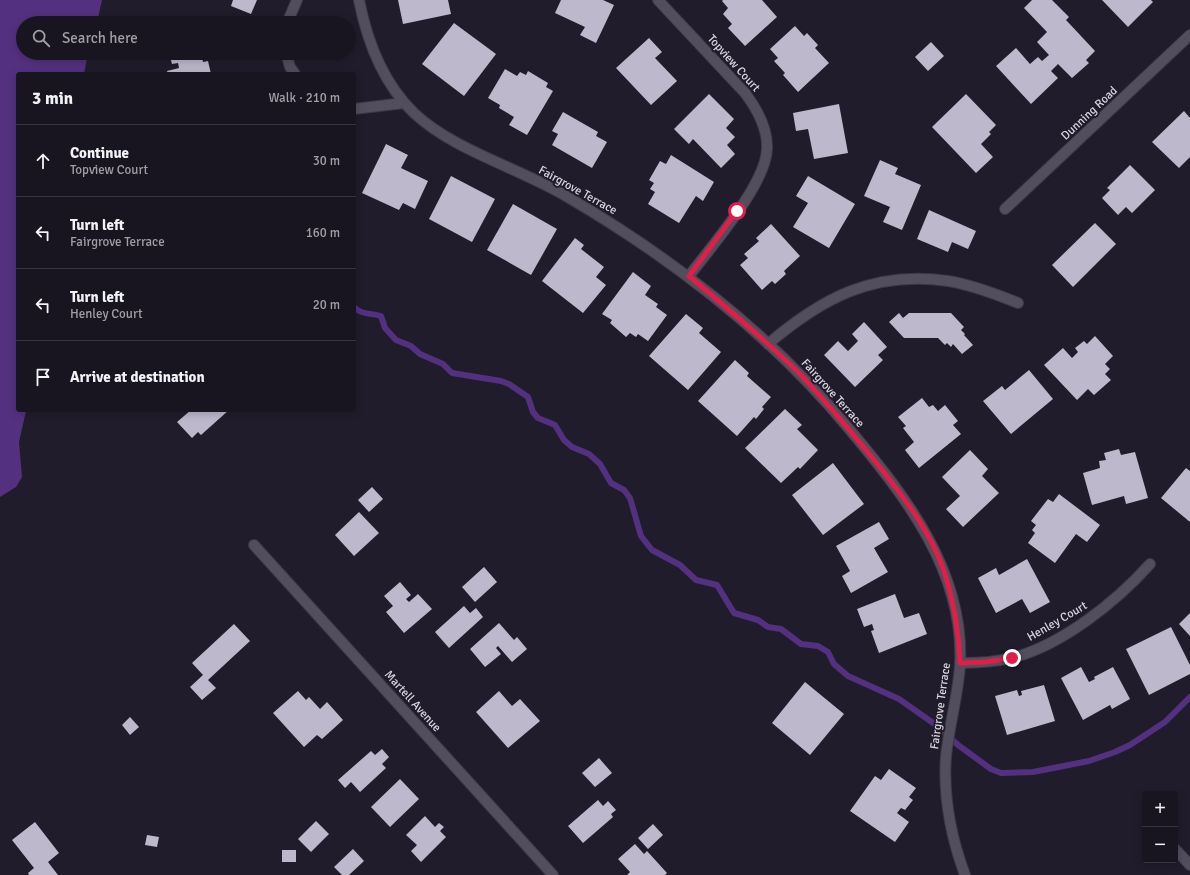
<!DOCTYPE html>
<html lang="en">
<head>
<meta charset="utf-8">
<style>
  body { margin:0; font-family:Signika,sans-serif; background:#221e29; color:#f1f3f6 }
  .controls { position:absolute; right:12px; bottom:12px; display:grid; overflow:hidden; border-radius:4px; box-shadow:0 2px 10px #0003 }
  .controls button { width:36px; height:36px; display:grid; place-items:center; padding:0; border:0; border-bottom:1px solid #37343e; background:#191520; color:#f1f3f6; font:20px sans-serif }
  .stop { position:absolute; width:12px; height:12px; margin:-9px; border:3px solid #e11d48; border-radius:50%; background:#fff }
  .stop.end { background:#e11d48; border-color:#fff; box-shadow:0 1px 4px #0008 }
  .list { margin:0; padding:0; list-style:none }
  h2 { display:flex; justify-content:space-between; align-items:center; height:52px; margin:0; padding:0 16px; font-size:17px }
  h2 small { font-size:13px; font-weight:400; color:#9f9fa5 }
  .list li { display:grid; grid-template-columns:26px 1fr auto; gap:12px; align-items:center; box-sizing:border-box; height:72px; padding:0 16px; border-top:1px solid #37343e }
  .list b { display:block; font-size:15px; white-space:nowrap }
  .list p { margin:0; font-size:13px; white-space:nowrap; color:#9f9fa5 }
  .list em { font-size:13px; font-style:normal; color:#9f9fa5 }
  .icon { flex:none; width:22px; height:22px; fill:none; stroke:currentColor; stroke-width:2; stroke-linecap:round; stroke-linejoin:round }
  .map { position:relative; flex:none; width:1190px; height:875px; overflow:hidden }
  .search { position:absolute; background:#191520; box-shadow:0 2px 10px #0003; left:16px; top:16px; width:340px; height:44px; display:flex; align-items:center; gap:10px; box-sizing:border-box; padding:0 14px; border-radius:22px; color:#9f9fa5; font-size:15px }
  .panel { position:absolute; background:#191520; box-shadow:0 2px 10px #0003; left:16px; top:72px; width:340px; height:340px; border-radius:4px }
  .map>svg:first-child { display:block }
  .water { fill:#533180 }
  .lines { fill:none; stroke-linecap:round; stroke-linejoin:round }
  .stream { stroke:#533180; stroke-width:6 }
  .building { fill:#beb8cc }
  .minor-casing { stroke:#3c3844; stroke-width:12 }
  .minor { stroke:#534e5e; stroke-width:10 }
  .route { stroke:#e11d48; stroke-width:5 }
  .labels { text-anchor:middle; stroke-width:4; stroke-linejoin:round; paint-order:stroke }
  .street-label { font-size:12px; fill:#d9d6e0; stroke:#211c2b }
</style>
</head>
<body>
<div class="map">
<svg width="1190" height="875" viewBox="0 0 1190 875">
  <rect width="100%" height="100%" fill="#211c2b"/>
  <!-- water -->
  <path class="water" d="M0 0H102L97 23H23V53H88L84 74H18V410L26 411 19 442 22 477 16 487 0 497Z"/>
  <g class="lines">
    <!-- stream -->
    <path class="stream" d="M354 307C362 315 371 313 381 316L385 328 396 340 411 346 420 354 443 364 452 373 501 381 509 384 528 397 533 412 538 418 555 425 564 440 572 447 589 454 600 464 611 483 624 490 630 498 641 536 652 550 680 565 696 580 717 585 734 613 758 620 768 627 781 629 801 644 818 646 828 652 834 664 848 676 899 699 936 725 958 745 991 769 1001 773 1033 772 1089 761 1115 752 1130 745 1165 722 1190 697"/>
  </g>
  <!-- building -->
  <g class="building">
    <path d="M233 0H257L251 14 231 6Z"/>
    <path d="M398 0H448L451 14 403 24Z"/>
    <path d="M561 0H603L614 5 596 43 580 35 585 27 555 13Z"/>
    <path d="M723 0H762L777 17 745 46 728 28 732 24 723 14 728 8 722 1Z"/>
    <path d="M1032 0H1052L1069 17 1066 20 1095 51 1086 60 1089 63 1072 78 1058 64 1051 71 1058 78 1031 104 996 66 1016 48 1030 64 1038 57 1042 61 1049 55 1037 42 1047 32 1024 8Z"/>
    <path d="M1102 0H1151L1153 2 1128 27Z"/>
    <path d="M454 23 496 54 464 96 422 64Z"/>
    <path d="M795 26 804 36 807 33 818 45 815 48 829 63 798 92 783 75 785 73 774 61 778 58 770 49Z"/>
    <path d="M649 38 662 52 655 58 677 81 651 105 616 68Z"/>
    <path d="M931 42 944 56 928 71 915 57Z"/>
    <path d="M169 53H215L202 57 203 62 208 61 211 74H168L167 71 179 68 178 63 172 64Z"/>
    <path d="M505 69 517 76 520 72 526 75 528 71 548 83 546 87 553 91 527 135 509 125 514 117 499 108 500 105 488 98Z"/>
    <path d="M709 94 734 119 726 128 735 137 727 145 735 154 721 168 693 139 689 144 674 129Z"/>
    <path d="M966 94 996 125 989 132 991 134 981 144 993 157 976 173 932 127Z"/>
    <path d="M839 104 848 153 814 159 808 129 796 131 793 113Z"/>
    <path d="M1184 111 1190 118V157L1179 168 1152 142Z"/>
    <path d="M563 112 598 132 596 136 607 142 592 168 552 145 558 134 552 131Z"/>
    <path d="M386 144 408 155 401 168 428 181 415 209 403 203 399 210 362 193Z"/>
    <path d="M671 155 714 182 703 201 696 196 679 223 648 204 655 192 650 189 654 183 649 180 660 161 666 164Z"/>
    <path d="M880 160 898 168 895 174 921 185 902 230 883 222 890 207 864 196Z"/>
    <path d="M1130 165 1155 190 1132 213 1126 207 1118 215 1102 198 1110 190 1107 188Z"/>
    <path d="M451 176 495 199 472 242 429 219Z"/>
    <path d="M808 176 855 204 829 248 793 227 808 203 796 196Z"/>
    <path d="M513 204 557 229 531 275 487 250Z"/>
    <path d="M929 210 976 231 968 249 952 242 948 252 917 239Z"/>
    <path d="M1095 223 1116 244 1073 287 1052 265Z"/>
    <path d="M771 224 800 256 784 271 786 274 775 284 772 281 762 290 740 265 748 258 744 254 759 241 756 238Z"/>
    <path d="M575 238 584 245 581 249 604 267 596 277 606 285 583 313 542 281Z"/>
    <path d="M633 272 651 286 645 295 658 304 656 307 667 315 648 341 638 334 636 337 630 333 626 337 610 323 612 320 602 314Z"/>
    <path d="M899 313 903 318 909 313H951L964 327 961 330 965 334 964 335 973 345 962 354 953 344 951 347 947 343 945 345 938 338H904L889 322Z"/>
    <path d="M686 314 703 328 699 333 721 352 688 390 649 356Z"/>
    <path d="M864 322 887 347 878 355 883 360 855 387 824 355 838 341 848 351 858 341 852 334Z"/>
    <path d="M1095 336 1113 356 1105 364 1110 369 1105 374 1111 380 1094 395 1088 389 1077 400 1044 365 1063 348 1072 358 1078 352 1075 348 1084 341 1087 344Z"/>
    <path d="M735 360 749 373 747 376 771 397 762 407 764 409 756 419 754 417 737 436 698 401Z"/>
    <path d="M1029 370 1053 399 1011 434 983 401 1002 386 1005 390Z"/>
    <path d="M922 398 929 407 933 405 938 411 945 405 958 421 953 425 961 434 919 468 905 450 914 442 903 428 906 426 898 417Z"/>
    <path d="M785 409 802 425 797 429 818 450 800 469 798 467 781 483 745 448Z"/>
    <path d="M191 410H229L201 435 198 432 192 438 177 422Z"/>
    <path d="M1119 449 1121 455 1135 452 1148 498 1126 504 1124 496 1092 505 1083 473 1100 468 1099 461 1106 460 1104 453Z"/>
    <path d="M970 450 988 469 982 476 999 493 963 527 946 509 960 496 942 477Z"/>
    <path d="M833 463 864 504 823 535 792 495Z"/>
    <path d="M1186 468 1190 471V522L1161 498Z"/>
    <path d="M372 487 383 499 369 512 358 500Z"/>
    <path d="M1059 494 1100 525 1087 542 1076 534 1055 563 1028 543 1035 533 1032 530 1036 525 1031 521 1048 499 1053 502Z"/>
    <path d="M359 512 379 533 354 556 335 535Z"/>
    <path d="M879 522 889 539 874 548 888 572 851 593 842 576 850 571 836 546Z"/>
    <path d="M1027 559 1050 602 1030 613 1022 599 996 613 978 578 996 568 999 575Z"/>
    <path d="M484 567 497 582 475 602 462 587Z"/>
    <path d="M400 582 411 595 406 599 409 602 418 594 432 609 404 633 386 612 393 606 384 596Z"/>
    <path d="M895 594 904 618 919 613 927 634 879 653 871 631 874 630 872 624 864 627 857 609Z"/>
    <path d="M464 606 470 613 476 608 483 617 449 648 435 632Z"/>
    <path d="M1190 613V636L1179 624Z"/>
    <path d="M499 623 514 640 517 637 527 649 512 662 498 646 496 648 501 654 485 667 470 649Z"/>
    <path d="M234 624 250 641 208 680 216 688 202 700 190 687 203 675 192 663Z"/>
    <path d="M1171 627 1190 665V674L1149 695 1126 649Z"/>
    <path d="M1081 667 1089 682 1095 679 1094 677 1113 667 1130 699 1112 709 1110 705 1083 720 1061 678Z"/>
    <path d="M805 682 844 714 810 755 772 723Z"/>
    <path d="M1044 685 1055 721 1007 735 995 696 1017 690 1019 696 1022 695 1021 691Z"/>
    <path d="M298 691 306 700 309 697 320 709 327 702 343 720 322 739 317 735 304 747 273 713Z"/>
    <path d="M499 691 512 706 520 699 540 721 508 748 476 712Z"/>
    <path d="M130 717 139 727 130 735 122 725Z"/>
    <path d="M382 749 389 757 382 764 386 768 360 792 351 782 345 788 338 780 371 751 375 755Z"/>
    <path d="M599 758 612 773 595 787 582 773Z"/>
    <path d="M889 769 916 788 909 797 913 800 905 810 901 808 897 813 909 822 895 842 850 811 875 776 881 780Z"/>
    <path d="M400 779 419 799 390 827 371 807Z"/>
    <path d="M598 800 603 806 608 801 616 810 611 814 613 817 583 843 568 826Z"/>
    <path d="M425 816 435 827 439 823 444 827 440 831 446 837 421 862 411 851 417 845 406 835Z"/>
    <path d="M316 821 329 834 311 852 298 839Z"/>
    <path d="M35 822 59 853 48 862 58 875H29L28 873 34 868 12 840Z"/>
    <path d="M653 824 663 835 648 849 638 838Z"/>
    <path d="M147 835 159 837 157 847 145 845Z"/>
    <path d="M635 844 644 854 647 851 667 873 665 875H627L630 872 618 859Z"/>
    <path d="M353 849 364 861 349 875H342L334 867Z"/>
    <rect x="282" y="850" width="14" height="12"/>
  </g>
  <g class="lines">
    <defs>
      <g id="minor">
        <path d="M359 0C367 41 383 83 414 113 453 150 519 168 566 196 672 258 771 334 850 430 906 497 965 572 960 665 958 696 949 726 946 756 943 797 951 837 965 875"/>
        <path d="M658 0 745 93C757 109 768 128 767 149 766 184 711 247 689 276"/>
        <path d="M287 23 297 0"/>
        <path d="M286 53 290 67 295 74"/>
        <path d="M354 109 404 103"/>
        <path d="M1005 209 1190 35"/>
        <path d="M768 344C822 298 874 270 948 281 972 285 996 294 1018 303"/>
        <path d="M254 545 553 875"/>
        <path d="M960 663C977 663 995 662 1012 658 1062 645 1116 602 1150 564"/>
        <path d="M1175 849 1190 865"/>
      </g>
    </defs>
    <!-- minor casing -->
    <use href="#minor" class="minor-casing"/>
    <!-- minor -->
    <use href="#minor" class="minor"/>
  </g>
  <g class="lines">
    <!-- route -->
    <path class="route" d="M737 211 689 276C726 307 763 338 798 372 827 402 853 434 879 466 904 498 931 532 944 571 954 601 959 632 960 663L986 662 1012 658"/>
  </g>
  <g class="labels">
    <!-- street labels -->
    <g class="street-label">
      <text transform="translate(734 63) rotate(48)" y="4">Topview Court</text>
      <text transform="translate(1089 113) rotate(-43)" y="4">Dunning Road</text>
      <text transform="translate(578 190) rotate(29)" y="4">Fairgrove Terrace</text>
      <text transform="translate(833 393) rotate(48)" y="4">Fairgrove Terrace</text>
      <text transform="translate(1057 621) rotate(-30)" y="4">Henley Court</text>
      <text transform="translate(413 701) rotate(48)" y="4">Martell Avenue</text>
      <text transform="translate(940 706) rotate(-82)" y="4">Fairgrove Terrace</text>
    </g>
  </g>
</svg>
<div class="controls">
<button>+</button>
<button>−</button>
</div>
<div class="stop" style="left:737px;top:211px"></div>
<div class="stop end" style="left:1012px;top:658px"></div>
<div class="search"><svg class="icon" aria-label="search" viewBox="0 0 24 24"><circle cx="10" cy="10" r="6"/><path d="M15 15l6 6"/></svg>Search here</div>
<section class="panel">
<h2>3 min<small>Walk · 210 m</small></h2>
<ul class="list">
<li><svg class="icon" aria-label="ahead" viewBox="0 0 24 24"><path d="M12 20V5M6 11l6-6 6 6"/></svg><div><b>Continue</b><p>Topview Court</p></div><em>30 m</em></li>
<li><svg class="icon" aria-label="left" viewBox="0 0 24 24"><path d="M17 20v-9H6M10 6l-5 5 5 5"/></svg><div><b>Turn left</b><p>Fairgrove Terrace</p></div><em>160 m</em></li>
<li><svg class="icon" aria-label="left" viewBox="0 0 24 24"><path d="M17 20v-9H6M10 6l-5 5 5 5"/></svg><div><b>Turn left</b><p>Henley Court</p></div><em>20 m</em></li>
<li><svg class="icon" aria-label="arrive" viewBox="0 0 24 24"><path d="M6 21V4h12l-3 4 3 4H6"/></svg><div><b>Arrive at destination</b></div></li>
</ul>
</section>
</div>
</body>
</html>
